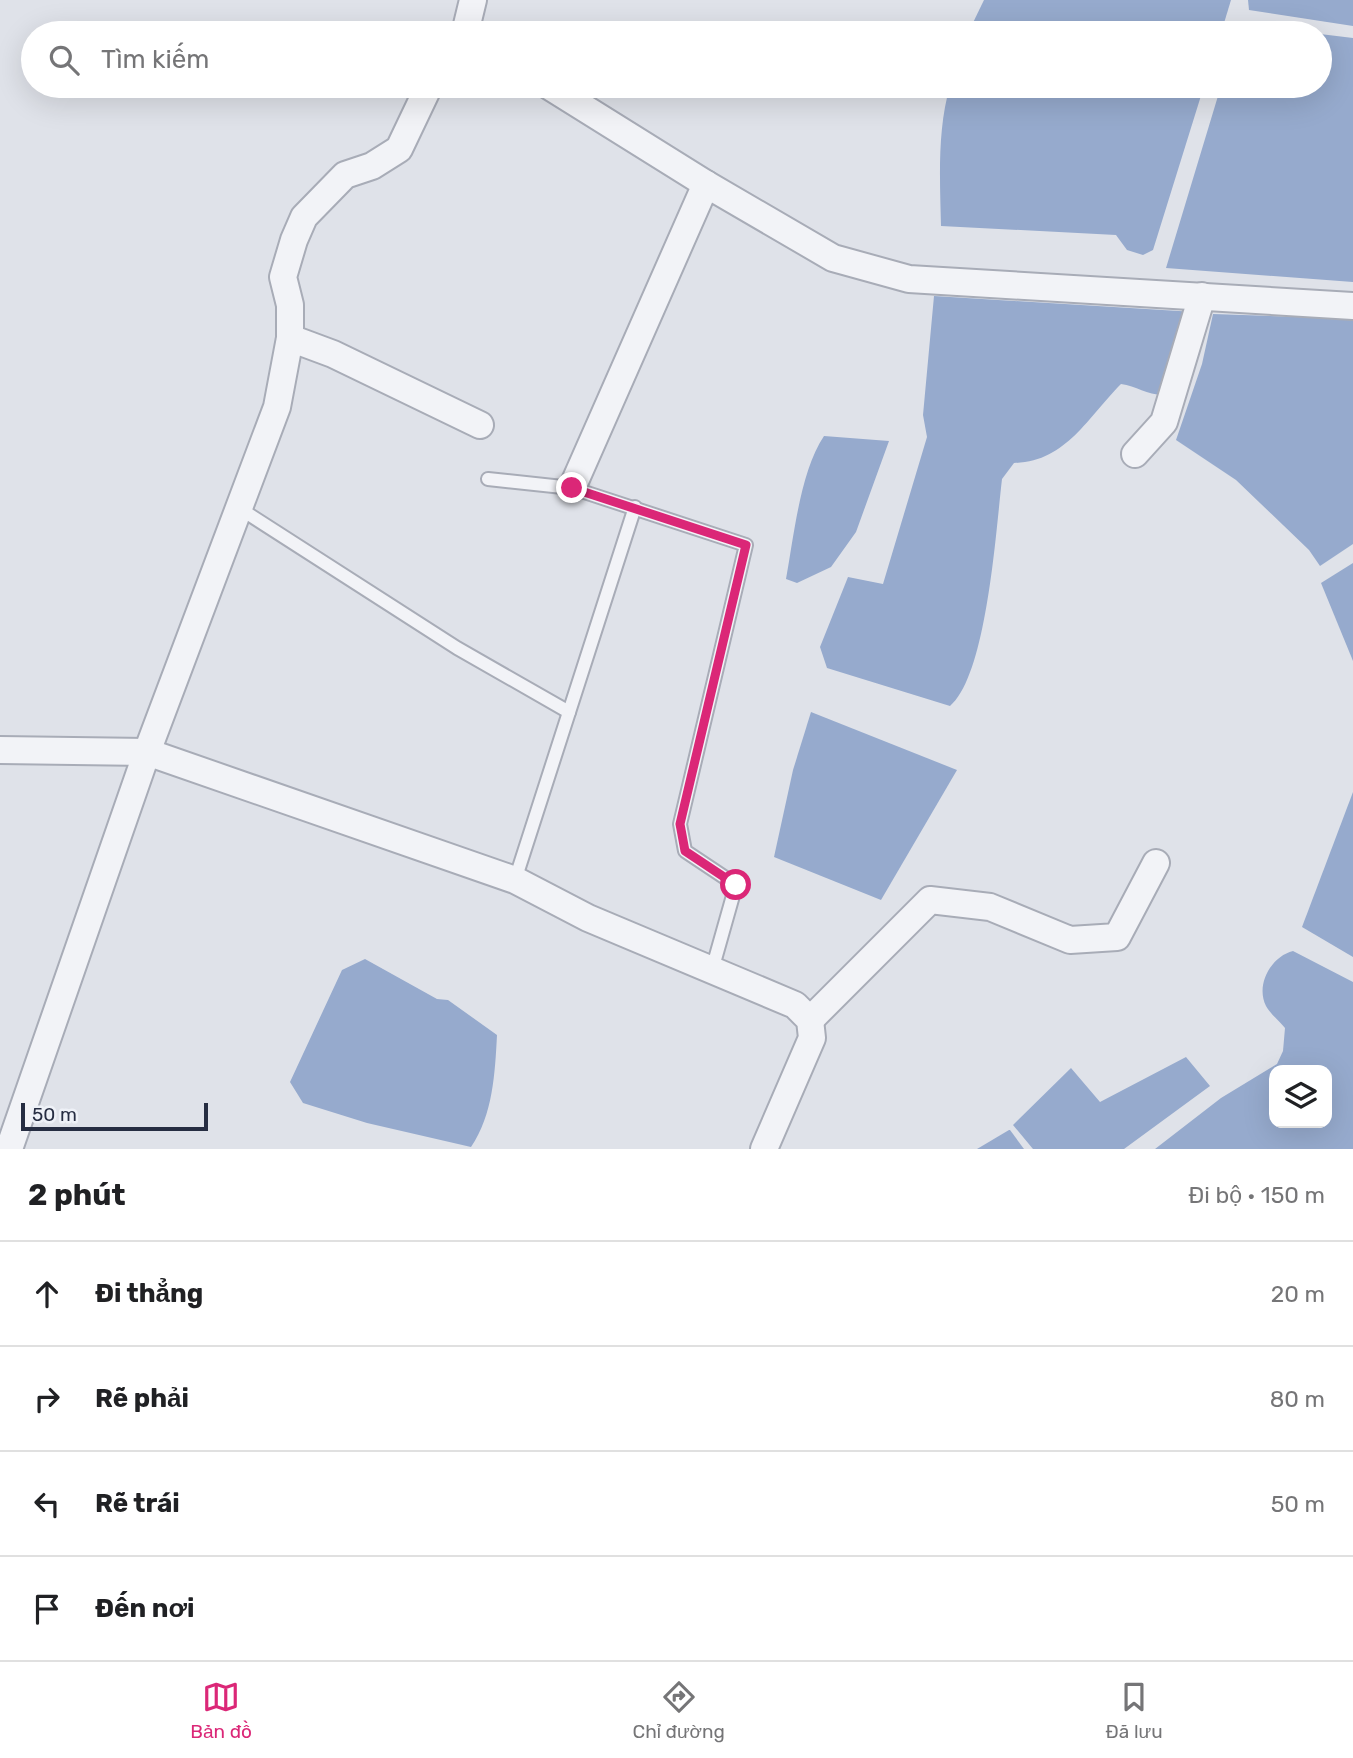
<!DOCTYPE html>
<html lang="vi">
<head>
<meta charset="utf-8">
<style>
  body { margin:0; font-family:Rubik,sans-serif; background:#f6f6f6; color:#202124 }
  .controls { position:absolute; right:21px; bottom:21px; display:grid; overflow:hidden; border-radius:14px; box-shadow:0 7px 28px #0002 }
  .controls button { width:63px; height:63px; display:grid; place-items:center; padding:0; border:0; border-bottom:2px solid #e0e0e0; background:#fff; color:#202124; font:35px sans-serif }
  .scale { position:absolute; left:21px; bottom:18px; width:187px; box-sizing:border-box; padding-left:7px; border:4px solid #262d42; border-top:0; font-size:19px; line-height:24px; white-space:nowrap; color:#262d42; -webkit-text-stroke:5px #eef1f7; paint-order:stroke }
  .stop { position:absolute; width:21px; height:21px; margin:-16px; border:5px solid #db2777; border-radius:50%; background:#fff }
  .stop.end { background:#db2777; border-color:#fff; box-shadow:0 2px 7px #0008 }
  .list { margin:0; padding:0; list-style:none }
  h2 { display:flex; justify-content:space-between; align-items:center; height:91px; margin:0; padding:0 28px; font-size:30px }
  h2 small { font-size:23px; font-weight:400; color:#757577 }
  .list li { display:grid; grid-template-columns:46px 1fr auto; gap:21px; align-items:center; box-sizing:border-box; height:105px; padding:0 28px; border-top:2px solid #e0e0e0 }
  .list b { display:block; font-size:26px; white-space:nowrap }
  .list em { font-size:23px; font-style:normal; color:#757577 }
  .icon { flex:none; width:38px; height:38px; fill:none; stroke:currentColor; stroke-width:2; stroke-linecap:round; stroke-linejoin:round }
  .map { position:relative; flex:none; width:1353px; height:1149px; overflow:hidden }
  .search { position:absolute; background:#fff; box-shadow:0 7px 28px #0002; left:21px; right:21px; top:21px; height:77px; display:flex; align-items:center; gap:18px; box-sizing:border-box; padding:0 24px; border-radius:38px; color:#757577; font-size:26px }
  .sheet { height:511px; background:#fff }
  nav { display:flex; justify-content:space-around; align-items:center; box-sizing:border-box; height:98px; border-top:2px solid #e0e0e0; background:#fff; font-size:19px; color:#757577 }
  nav a { display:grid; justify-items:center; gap:4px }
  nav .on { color:#db2777 }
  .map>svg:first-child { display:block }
  .water { fill:#96aacd; fill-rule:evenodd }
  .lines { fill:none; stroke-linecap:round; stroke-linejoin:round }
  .service-casing { stroke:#a8acb7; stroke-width:16 }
  .minor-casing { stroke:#a8acb7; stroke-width:30 }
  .service { stroke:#f2f3f7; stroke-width:12 }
  .minor { stroke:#f2f3f7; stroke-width:26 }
  .route { stroke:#db2777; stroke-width:9 }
</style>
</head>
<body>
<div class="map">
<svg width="1353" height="1149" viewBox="0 0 1353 1149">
  <rect width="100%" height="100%" fill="#dfe2e9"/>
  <!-- water -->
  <g class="water">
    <path d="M984 0H1231L1221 33H968Z"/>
    <path d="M1248 0H1353V26L1249 10Z"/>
    <path d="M1239 24 1317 33H1236Z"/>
    <path d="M1320 34 1353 38V282L1166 268 1221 86H1320Z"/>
    <path d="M950 86H1204L1153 250 1143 255 1127 250 1116 235 941 226C940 181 937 130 950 86Z"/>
    <path d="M934 296 1195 312 1163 395C1147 395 1136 386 1121 384 1088 417 1066 462 1014 463L1002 479C996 529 987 675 950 706L827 668 820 647 848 577 883 584 927 437 923 415Z"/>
    <path d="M1213 314 1353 319V544L1320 566 1309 550 1236 480 1176 440 1202 364Z"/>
    <path d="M824 436 889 441 856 532 831 567 797 583 786 579C794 536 800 472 824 436Z"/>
    <path d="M1353 563V661L1321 583Z"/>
    <path d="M811 712 957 770 881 900 774 857 793 770Z"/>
    <path d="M1353 792V957L1302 927Z"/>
    <path d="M1293 951 1353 982V1149H1155L1221 1098 1277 1064 1283 1051 1285 1028C1279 1021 1270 1013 1266 1006 1255 984 1272 956 1293 951ZM1274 1070H1327V1123H1274Z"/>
    <path d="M365 959 437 999 448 1000 497 1035C495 1073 493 1115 471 1147L367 1123 303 1103 290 1082 342 970Z"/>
    <path d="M1186 1057 1210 1086 1124 1149H1033L1013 1125 1071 1068 1100 1102Z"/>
    <path d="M1010 1130 1024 1149H977L1009 1130Z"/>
  </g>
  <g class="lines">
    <defs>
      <g id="service">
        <path d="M488 479 572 488 746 545 680 824 685 851 736 885 712 970"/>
        <path d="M239 508 457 648 569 712"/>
        <path d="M515 880 635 507"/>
      </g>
      <g id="minor">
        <path d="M465 33 473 0"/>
        <path d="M549 86 706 184 833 258 909 279 1353 306"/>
        <path d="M290 338 333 354 480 425"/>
        <path d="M1135 454 1164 422 1202 296"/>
        <path d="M572 488 706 184"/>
        <path d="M0 750 147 752 515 880 588 918 795 1005 810 1020 812 1038 764 1149"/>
        <path d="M810 1020 930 900 990 907 1070 940 1117 937 1156 863"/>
        <path d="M9 1149 147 752 277 407 290 338V305L283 277 294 240 304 217 345 175 372 166 399 149 429 86"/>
      </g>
    </defs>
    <!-- service casing -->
    <use href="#service" class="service-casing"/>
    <!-- minor casing -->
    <use href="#minor" class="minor-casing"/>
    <!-- service -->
    <use href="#service" class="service"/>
    <!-- minor -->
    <use href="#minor" class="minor"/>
  </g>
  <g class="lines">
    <!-- route -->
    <path class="route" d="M572 488 746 545 680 824 685 851 736 885"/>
  </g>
</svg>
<div class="controls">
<button><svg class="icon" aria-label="layers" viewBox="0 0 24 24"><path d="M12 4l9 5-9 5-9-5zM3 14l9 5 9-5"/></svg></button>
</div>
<div class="scale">50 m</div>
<div class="stop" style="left:736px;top:885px"></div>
<div class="stop end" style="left:572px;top:488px"></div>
<div class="search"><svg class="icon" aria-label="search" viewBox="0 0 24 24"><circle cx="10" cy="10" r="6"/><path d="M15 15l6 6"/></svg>Tìm kiếm</div>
</div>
<section class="sheet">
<h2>2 phút<small>Đi bộ · 150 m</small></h2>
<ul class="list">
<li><svg class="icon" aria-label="ahead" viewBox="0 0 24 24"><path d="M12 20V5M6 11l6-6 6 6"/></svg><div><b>Đi thẳng</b></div><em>20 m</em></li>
<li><svg class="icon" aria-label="right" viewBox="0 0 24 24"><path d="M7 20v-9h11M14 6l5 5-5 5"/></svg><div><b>Rẽ phải</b></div><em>80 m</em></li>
<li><svg class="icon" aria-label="left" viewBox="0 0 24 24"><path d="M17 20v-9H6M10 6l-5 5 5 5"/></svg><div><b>Rẽ trái</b></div><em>50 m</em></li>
<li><svg class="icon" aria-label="arrive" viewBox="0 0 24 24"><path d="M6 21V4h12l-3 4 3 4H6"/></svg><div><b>Đến nơi</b></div></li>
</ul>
</section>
<nav>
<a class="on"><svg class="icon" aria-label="map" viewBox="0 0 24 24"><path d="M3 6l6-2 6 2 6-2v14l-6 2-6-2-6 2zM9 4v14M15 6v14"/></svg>Bản đồ</a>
<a><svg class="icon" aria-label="directions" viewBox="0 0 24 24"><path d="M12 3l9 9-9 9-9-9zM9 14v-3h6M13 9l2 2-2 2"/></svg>Chỉ đường</a>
<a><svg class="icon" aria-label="saved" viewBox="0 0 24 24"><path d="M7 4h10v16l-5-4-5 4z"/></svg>Đã lưu</a>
</nav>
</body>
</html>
